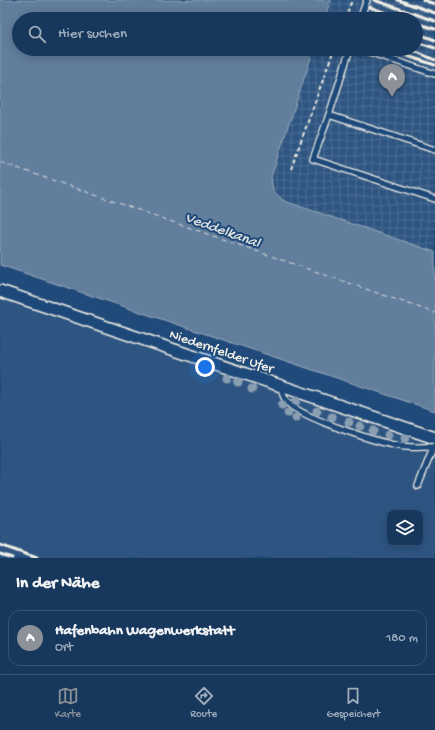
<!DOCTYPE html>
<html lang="de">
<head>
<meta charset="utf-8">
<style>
  body { margin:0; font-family:"Gochi Hand",sans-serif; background:#244365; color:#f1f3f6 }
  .controls { position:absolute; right:12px; bottom:12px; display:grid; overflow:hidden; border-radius:8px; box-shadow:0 2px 10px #0003 }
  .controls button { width:36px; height:36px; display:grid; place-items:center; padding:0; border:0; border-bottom:1px solid #365272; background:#17385c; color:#f1f3f6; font:20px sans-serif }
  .you { position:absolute; left:205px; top:367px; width:14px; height:14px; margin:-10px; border:3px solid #fff; border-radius:50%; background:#1a73e8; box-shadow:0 0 0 6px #1a73e833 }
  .badge { display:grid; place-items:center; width:26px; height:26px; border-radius:50%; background:#8c9099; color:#fff; font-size:13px; font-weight:700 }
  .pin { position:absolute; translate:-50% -33px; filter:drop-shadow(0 1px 2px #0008) }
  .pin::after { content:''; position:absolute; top:21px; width:14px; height:12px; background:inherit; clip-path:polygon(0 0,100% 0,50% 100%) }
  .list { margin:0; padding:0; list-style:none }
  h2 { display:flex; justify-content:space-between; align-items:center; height:52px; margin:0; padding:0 16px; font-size:17px }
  h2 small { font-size:13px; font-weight:400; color:#9eacbb }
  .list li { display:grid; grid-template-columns:26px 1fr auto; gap:12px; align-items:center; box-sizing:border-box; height:56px; margin:0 8px 8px; padding:0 8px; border:1px solid #365272; border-radius:12px }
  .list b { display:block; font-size:15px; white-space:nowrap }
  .list p { margin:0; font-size:13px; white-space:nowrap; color:#9eacbb }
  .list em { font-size:13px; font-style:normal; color:#9eacbb }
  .icon { flex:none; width:22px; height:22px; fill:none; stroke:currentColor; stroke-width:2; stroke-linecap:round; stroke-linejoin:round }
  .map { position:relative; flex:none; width:435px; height:558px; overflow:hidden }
  .search { position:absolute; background:#17385c; box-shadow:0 2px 10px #0003; left:12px; right:12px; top:12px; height:44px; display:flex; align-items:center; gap:10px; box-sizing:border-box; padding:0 14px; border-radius:22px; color:#9eacbb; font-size:15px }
  .sheet { height:116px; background:#17385c }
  nav { display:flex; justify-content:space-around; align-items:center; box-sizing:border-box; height:56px; border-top:1px solid #365272; background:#17385c; font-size:11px; color:#9eacbb }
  nav a { display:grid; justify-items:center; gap:2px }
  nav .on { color:#8c9099 }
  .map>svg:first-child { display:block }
  .built { fill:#2d5581; fill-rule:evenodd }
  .industrial { fill:url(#industrial-grid) }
  .water { fill:#627e9d; stroke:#9cacbb }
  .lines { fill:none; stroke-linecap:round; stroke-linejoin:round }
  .ferry { stroke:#dee0dd; stroke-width:1; stroke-dasharray:5 4; stroke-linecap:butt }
  .lane-casing { stroke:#f4f1e8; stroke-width:8 }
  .street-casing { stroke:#f4f1e8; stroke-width:14 }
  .path { stroke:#f4f1e8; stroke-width:2; stroke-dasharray:4 3; stroke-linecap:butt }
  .lane { stroke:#1f4a7a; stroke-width:5.5 }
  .street { stroke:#1f4a7a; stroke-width:11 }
  .rail { stroke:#f4f1e8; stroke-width:3 }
  .tree { fill:#8a9eb1 }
  .labels { text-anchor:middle; stroke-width:4; stroke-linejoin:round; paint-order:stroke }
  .street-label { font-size:14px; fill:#f4f1e8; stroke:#1f4a7a }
  .water-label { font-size:15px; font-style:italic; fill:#dee0dd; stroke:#1f4a7a }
</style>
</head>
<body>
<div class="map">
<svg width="435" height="558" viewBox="0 0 435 558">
  <defs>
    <pattern id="industrial-grid" width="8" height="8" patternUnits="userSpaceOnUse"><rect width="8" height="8" fill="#2d5581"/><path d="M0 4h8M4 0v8" fill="none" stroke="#4c6e93"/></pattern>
  </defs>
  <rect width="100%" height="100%" fill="#1f4a7a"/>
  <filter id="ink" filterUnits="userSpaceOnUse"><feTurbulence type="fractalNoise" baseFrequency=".025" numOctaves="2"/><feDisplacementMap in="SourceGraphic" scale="8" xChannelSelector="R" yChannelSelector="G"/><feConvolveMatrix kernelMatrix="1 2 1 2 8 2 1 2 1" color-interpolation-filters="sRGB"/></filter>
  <g filter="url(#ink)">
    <!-- built -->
    <path class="built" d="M0 287 435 435V558H0ZM390 513H420V543H390Z"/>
    <!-- industrial -->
    <path class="industrial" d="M331 0H435V252L284 201 273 191 271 177 314 49H416V19H324Z"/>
    <!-- water -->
    <path class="water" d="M0 0H331L324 19H19V49H314L271 177 273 191 284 201 435 252V411L0 265Z"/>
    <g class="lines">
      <!-- ferry -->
      <path class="ferry" d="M0 162 435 313"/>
      <defs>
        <g id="lane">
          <path d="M360 19 367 0"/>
          <path d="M350 49 329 115 435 150"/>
          <path d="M360 49 435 74"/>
          <path d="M329 115 313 159 435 199"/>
          <path d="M281 386C282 392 283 398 288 403 303 418 376 442 399 446 409 448 421 447 432 447"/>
          <path d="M418 486 434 446"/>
        </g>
        <path id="street" d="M0 291 435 438"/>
      </defs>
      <!-- lane casing -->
      <use href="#lane" class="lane-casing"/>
      <!-- street casing -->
      <use href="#street" class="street-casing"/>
      <!-- path -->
      <g class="path">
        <path d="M345 19 352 0"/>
        <path d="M291 169 334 49"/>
      </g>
      <!-- lane -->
      <use href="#lane" class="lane"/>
      <!-- street -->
      <use href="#street" class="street"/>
      <!-- rail -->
      <g class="rail">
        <path d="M374 0 435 21"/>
        <path d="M398 0 435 13"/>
        <path d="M423 0 435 4"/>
        <path d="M369 7 404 19"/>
        <path d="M366 16 374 19"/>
        <path d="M416 23 435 29"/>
        <path d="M416 33 435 40"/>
        <path d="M416 42 435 48"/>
        <path d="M386 49 435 65"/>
        <path d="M410 49 435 60"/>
        <path d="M0 545 37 558"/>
        <path d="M0 554 12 558"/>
      </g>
    </g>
    <!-- trees -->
    <g class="tree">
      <circle cx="227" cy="378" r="4.5"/>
      <circle cx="238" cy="382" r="4.5"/>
      <circle cx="252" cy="389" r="4.5"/>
      <circle cx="296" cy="401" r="4.5"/>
      <circle cx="282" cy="405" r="4.5"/>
      <circle cx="317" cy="411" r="4.5"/>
      <circle cx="288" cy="413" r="4.5"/>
      <circle cx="332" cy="417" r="4.5"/>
      <circle cx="296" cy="418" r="4.5"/>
      <circle cx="349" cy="422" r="4.5"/>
      <circle cx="360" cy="426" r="4.5"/>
      <circle cx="373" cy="431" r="4.5"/>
      <circle cx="388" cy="435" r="4.5"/>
      <circle cx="405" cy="438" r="4.5"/>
    </g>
  </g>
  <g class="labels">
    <!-- street labels -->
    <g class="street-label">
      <text transform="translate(222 350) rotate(19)" y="5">Niedernfelder Ufer</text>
    </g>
    <!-- water labels -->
    <g class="water-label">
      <text transform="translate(223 229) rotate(20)" y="5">Veddelkanal</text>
    </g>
  </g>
</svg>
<div class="controls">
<button><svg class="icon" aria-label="layers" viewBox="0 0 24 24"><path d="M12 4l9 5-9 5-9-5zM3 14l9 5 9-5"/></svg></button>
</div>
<div class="you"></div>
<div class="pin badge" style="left:392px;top:97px">A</div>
<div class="search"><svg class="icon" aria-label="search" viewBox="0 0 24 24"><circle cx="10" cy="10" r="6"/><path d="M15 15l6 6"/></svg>Hier suchen</div>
</div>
<section class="sheet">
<h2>In der Nähe<small></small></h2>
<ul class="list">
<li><span class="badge">A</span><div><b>Hafenbahn Wagenwerkstatt</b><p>Ort</p></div><em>180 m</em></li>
</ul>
</section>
<nav>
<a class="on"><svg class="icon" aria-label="map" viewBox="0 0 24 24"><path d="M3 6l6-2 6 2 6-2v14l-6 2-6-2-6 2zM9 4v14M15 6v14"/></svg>Karte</a>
<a><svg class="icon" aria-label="directions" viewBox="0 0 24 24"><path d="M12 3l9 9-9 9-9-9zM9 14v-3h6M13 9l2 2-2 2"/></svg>Route</a>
<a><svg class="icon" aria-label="saved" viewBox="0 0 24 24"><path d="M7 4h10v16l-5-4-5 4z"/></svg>Gespeichert</a>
</nav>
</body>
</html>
